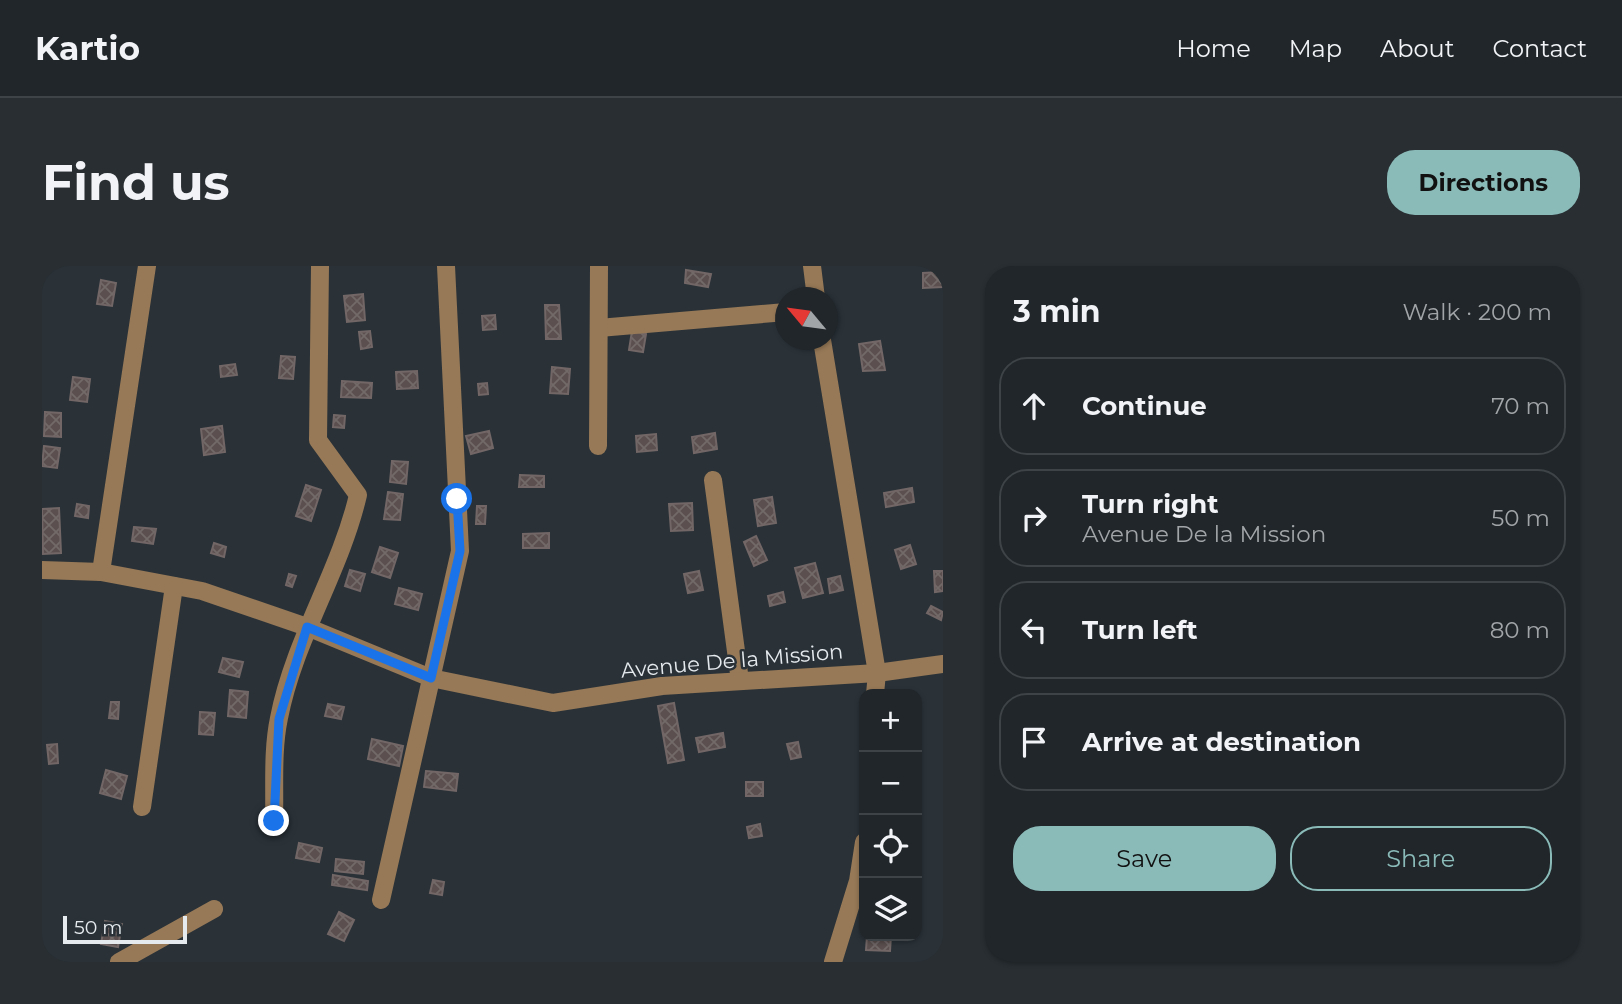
<!DOCTYPE html>
<html lang="en">
<head>
<meta charset="utf-8">
<style>
  body { margin:0; font-family:Montserrat,sans-serif; background:#282e32; color:#f1f3f6 }
  .controls { position:absolute; right:21px; bottom:21px; display:grid; overflow:hidden; border-radius:14px; box-shadow:0 2px 5px #0004 }
  .controls button { width:63px; height:63px; display:grid; place-items:center; padding:0; border:0; border-bottom:2px solid #3d4347; background:#20262a; color:#f1f3f6; font:35px sans-serif }
  .compass { position:absolute; left:733px; top:21px; width:63px; height:63px; border-radius:50%; background:#20262a; box-shadow:0 2px 5px #0004; rotate:299deg }
  .scale { position:absolute; left:21px; bottom:18px; width:124px; box-sizing:border-box; padding-left:7px; border:4px solid #e5eaee; border-top:0; font-size:19px; line-height:24px; white-space:nowrap; color:#e5eaee; -webkit-text-stroke:5px #2a3238; paint-order:stroke }
  .stop { position:absolute; width:21px; height:21px; margin:-16px; border:5px solid #1a73e8; border-radius:50%; background:#fff }
  .stop.end { background:#1a73e8; border-color:#fff; box-shadow:0 2px 7px #0008 }
  .list { margin:0; padding:0; list-style:none }
  h2 { display:flex; justify-content:space-between; align-items:center; height:91px; margin:0; padding:0 28px; font-size:30px }
  h2 small { font-size:23px; font-weight:400; color:#a2a5a8 }
  .list li { display:grid; grid-template-columns:46px 1fr auto; gap:21px; align-items:center; box-sizing:border-box; height:98px; margin:0 14px 14px; padding:0 14px; border:2px solid #3d4347; border-radius:28px }
  .list b { display:block; font-size:26px; white-space:nowrap }
  .list p { margin:0; font-size:23px; white-space:nowrap; color:#a2a5a8 }
  .list em { font-size:23px; font-style:normal; color:#a2a5a8 }
  .actions { display:flex; gap:14px; padding:21px 28px }
  .actions a { flex:1; padding:16px 0; border:2px solid #8bbbb9; border-radius:28px; text-align:center; font-size:24px; color:#8bbbb9 }
  .actions .main { background:#8bbbb9; color:#111 }
  .icon { flex:none; width:38px; height:38px; fill:none; stroke:currentColor; stroke-width:2; stroke-linecap:round; stroke-linejoin:round }
  .map { position:relative; flex:none; width:901px; height:696px; overflow:hidden; border-radius:28px }
  header { display:flex; align-items:center; gap:42px; box-sizing:border-box; height:98px; padding:0 35px; background:#20262a; border-bottom:2px solid #3d4347 }
  header strong { font-size:33px }
  nav { display:flex; gap:38px; margin-inline-start:auto; font-size:24px }
  .intro { display:flex; align-items:center; justify-content:space-between; box-sizing:border-box; height:168px; padding:0 42px }
  h1 { margin:0; font-size:49px }
  .button { padding:18px 32px; border-radius:28px; background:#8bbbb9; color:#111; font-size:24px; font-weight:700 }
  main { display:flex; gap:42px; padding:0 42px }
  aside { flex:1; background:#20262a; border-radius:28px; box-shadow:0 2px 5px #0004 }
  .map>svg:first-child { display:block }
  .building { fill:url(#building-cross-hatch); stroke:#726766; stroke-width:2 }
  .lines { fill:none; stroke-linecap:round; stroke-linejoin:round }
  .minor { stroke:#977957; stroke-width:18 }
  .route { stroke:#1a73e8; stroke-width:9 }
  .labels { text-anchor:middle; stroke-width:5; stroke-linejoin:round; paint-order:stroke }
  .street-label { font-size:21px; fill:#e5eaee; stroke:#2a3238 }
</style>
</head>
<body>
<header>
<strong>Kartio</strong>
<nav><a>Home</a><a>Map</a><a>About</a><a>Contact</a></nav>
</header>
<div class="intro"><h1>Find us</h1><a class="button">Directions</a></div>
<main>
<div class="map">
<svg width="901" height="696" viewBox="0 0 901 696">
  <defs>
    <pattern id="building-cross-hatch" width="8" height="8" patternUnits="userSpaceOnUse" patternTransform="scale(1.75)"><rect width="8" height="8" fill="#5b504f"/><path d="M0 0l8 8M0 8l8-8" fill="none" stroke="#726969"/></pattern>
  </defs>
  <rect width="100%" height="100%" fill="#2a3238"/>
  <!-- building -->
  <g class="building">
    <path d="M644 4 669 8 666 21 643 17Z"/>
    <path d="M901 6V21L881 22V7Z"/>
    <path d="M59 14 74 17 70 40 55 38Z"/>
    <path d="M321 28 323 54 305 56 302 30Z"/>
    <path d="M503 39H517L519 73H504Z"/>
    <path d="M453 49 454 63 441 64 440 50Z"/>
    <path d="M328 65 330 81 319 83 317 66Z"/>
    <path d="M590 65 604 68 601 86 587 84Z"/>
    <path d="M838 75 843 104 821 105 817 78Z"/>
    <path d="M239 90 253 91 251 113 237 112Z"/>
    <path d="M193 98 195 109 179 111 178 100Z"/>
    <path d="M510 101 528 103 526 128 508 127Z"/>
    <path d="M375 105 376 122 355 123 354 106Z"/>
    <path d="M31 111 48 113 45 136 28 134Z"/>
    <path d="M300 115 330 117 329 132 299 131Z"/>
    <path d="M445 117 446 128 437 129 436 118Z"/>
    <path d="M3 146 19 147V171L2 170Z"/>
    <path d="M292 149 303 150 302 162 291 161Z"/>
    <path d="M180 160 183 186 162 189 159 163Z"/>
    <path d="M447 165 451 182 429 188 424 170Z"/>
    <path d="M673 167 675 183 652 187 650 171Z"/>
    <path d="M614 168 615 184 595 186 594 170Z"/>
    <path d="M2 180 18 182 15 202 0 200Z"/>
    <path d="M350 195 366 196 364 218 348 216Z"/>
    <path d="M478 209 502 210V221H477Z"/>
    <path d="M264 219 279 224 269 255 254 250Z"/>
    <path d="M870 222 872 236 844 241 842 227Z"/>
    <path d="M346 226 361 228 358 254 342 253Z"/>
    <path d="M730 231 734 257 716 260 712 234Z"/>
    <path d="M650 237 651 264 629 265 627 238Z"/>
    <path d="M35 238 47 240 46 252 33 250Z"/>
    <path d="M435 240H444L443 258H434Z"/>
    <path d="M17 242 19 287 1 288 0 243Z"/>
    <path d="M92 261 114 263 111 278 90 275Z"/>
    <path d="M507 267V282H481V268Z"/>
    <path d="M714 270 725 294 712 300 702 276Z"/>
    <path d="M172 277 184 281 182 291 169 287Z"/>
    <path d="M868 279 874 298 859 303 853 284Z"/>
    <path d="M338 281 356 287 348 312 330 306Z"/>
    <path d="M773 297 781 327 761 332 753 302Z"/>
    <path d="M308 304 323 308 318 325 303 320Z"/>
    <path d="M657 305 661 324 646 327 642 308Z"/>
    <path d="M892 305H901V325L893 326Z"/>
    <path d="M247 308 254 310 250 321 244 319Z"/>
    <path d="M798 310 801 324 788 327 786 313Z"/>
    <path d="M357 322 380 328 376 344 353 338Z"/>
    <path d="M741 326 743 336 728 340 726 330Z"/>
    <path d="M889 340 901 346 899 354 885 347Z"/>
    <path d="M181 392 201 396 197 411 177 406Z"/>
    <path d="M188 424 206 426 204 452 186 450Z"/>
    <path d="M69 436H77L76 453 67 452Z"/>
    <path d="M632 437 642 494 626 497 616 440Z"/>
    <path d="M286 438 302 441 299 453 283 450Z"/>
    <path d="M158 446 173 447 171 469 157 468Z"/>
    <path d="M681 467 683 481 657 486 654 472Z"/>
    <path d="M330 473 361 480 357 500 326 493Z"/>
    <path d="M756 476 759 491 749 493 745 478Z"/>
    <path d="M15 478 16 497 7 498 5 479Z"/>
    <path d="M64 504 85 510 79 533 58 527Z"/>
    <path d="M384 505 416 508 414 525 382 521Z"/>
    <rect x="704" y="516" width="17" height="14"/>
    <path d="M718 558 720 570 707 572 705 561Z"/>
    <path d="M257 577 280 582 277 596 254 592Z"/>
    <path d="M294 593 322 596 321 608 293 605Z"/>
    <path d="M291 609 326 615 325 624 290 619Z"/>
    <path d="M391 614 402 616 400 629 388 627Z"/>
    <path d="M297 646 312 654 302 675 286 668Z"/>
    <path d="M63 655 80 658 76 681 59 678Z"/>
    <path d="M825 670H849L848 685 824 684Z"/>
  </g>
  <g class="lines">
    <!-- minor -->
    <g class="minor">
      <path d="M770 0 774 32"/>
      <path d="M557 62 744 46"/>
      <path d="M780 74 835 407 833 428"/>
      <path d="M556 180 557 0"/>
      <path d="M671 214 698 415"/>
      <path d="M0 304 59 306 160 325 265 361 389 412 511 437 620 420 835 407 901 398"/>
      <path d="M59 306 105 0"/>
      <path d="M100 541 132 320"/>
      <path d="M232 555C233 522 230 485 237 452 252 374 298 306 316 229L276 174 278 0"/>
      <path d="M339 634 418 285 404 0"/>
      <path d="M77 696 172 643"/>
      <path d="M791 696 816 615 822 576"/>
    </g>
  </g>
  <g class="lines">
    <!-- route -->
    <path class="route" d="M232 555 237 453 265 361 389 412 418 285 415 233"/>
  </g>
  <g class="labels">
    <!-- street labels -->
    <g class="street-label">
      <text transform="translate(690 395) rotate(-5)" y="7">Avenue De la Mission</text>
    </g>
  </g>
</svg>
<div class="controls">
<button>+</button>
<button>−</button>
<button><svg class="icon" aria-label="locate" viewBox="0 0 24 24"><circle cx="12" cy="12" r="6"/><path d="M12 2v4M12 18v4M2 12h4M18 12h4"/></svg></button>
<button><svg class="icon" aria-label="layers" viewBox="0 0 24 24"><path d="M12 4l9 5-9 5-9-5zM3 14l9 5 9-5"/></svg></button>
</div>
<svg class="compass" viewBox="-18 -18 36 36"><path d="M0-13l5 13h-10z" fill="#e53935"/><path d="M0 13l5-13h-10z" fill="#a2a5a8"/></svg>
<div class="scale">50 m</div>
<div class="stop" style="left:415px;top:233px"></div>
<div class="stop end" style="left:232px;top:555px"></div>
</div>
<aside>
<h2>3 min<small>Walk · 200 m</small></h2>
<ul class="list">
<li><svg class="icon" aria-label="ahead" viewBox="0 0 24 24"><path d="M12 20V5M6 11l6-6 6 6"/></svg><div><b>Continue</b></div><em>70 m</em></li>
<li><svg class="icon" aria-label="right" viewBox="0 0 24 24"><path d="M7 20v-9h11M14 6l5 5-5 5"/></svg><div><b>Turn right</b><p>Avenue De la Mission</p></div><em>50 m</em></li>
<li><svg class="icon" aria-label="left" viewBox="0 0 24 24"><path d="M17 20v-9H6M10 6l-5 5 5 5"/></svg><div><b>Turn left</b></div><em>80 m</em></li>
<li><svg class="icon" aria-label="arrive" viewBox="0 0 24 24"><path d="M6 21V4h12l-3 4 3 4H6"/></svg><div><b>Arrive at destination</b></div></li>
</ul>
<div class="actions"><a class="main">Save</a><a>Share</a></div>
</aside>
</main>
</body>
</html>
